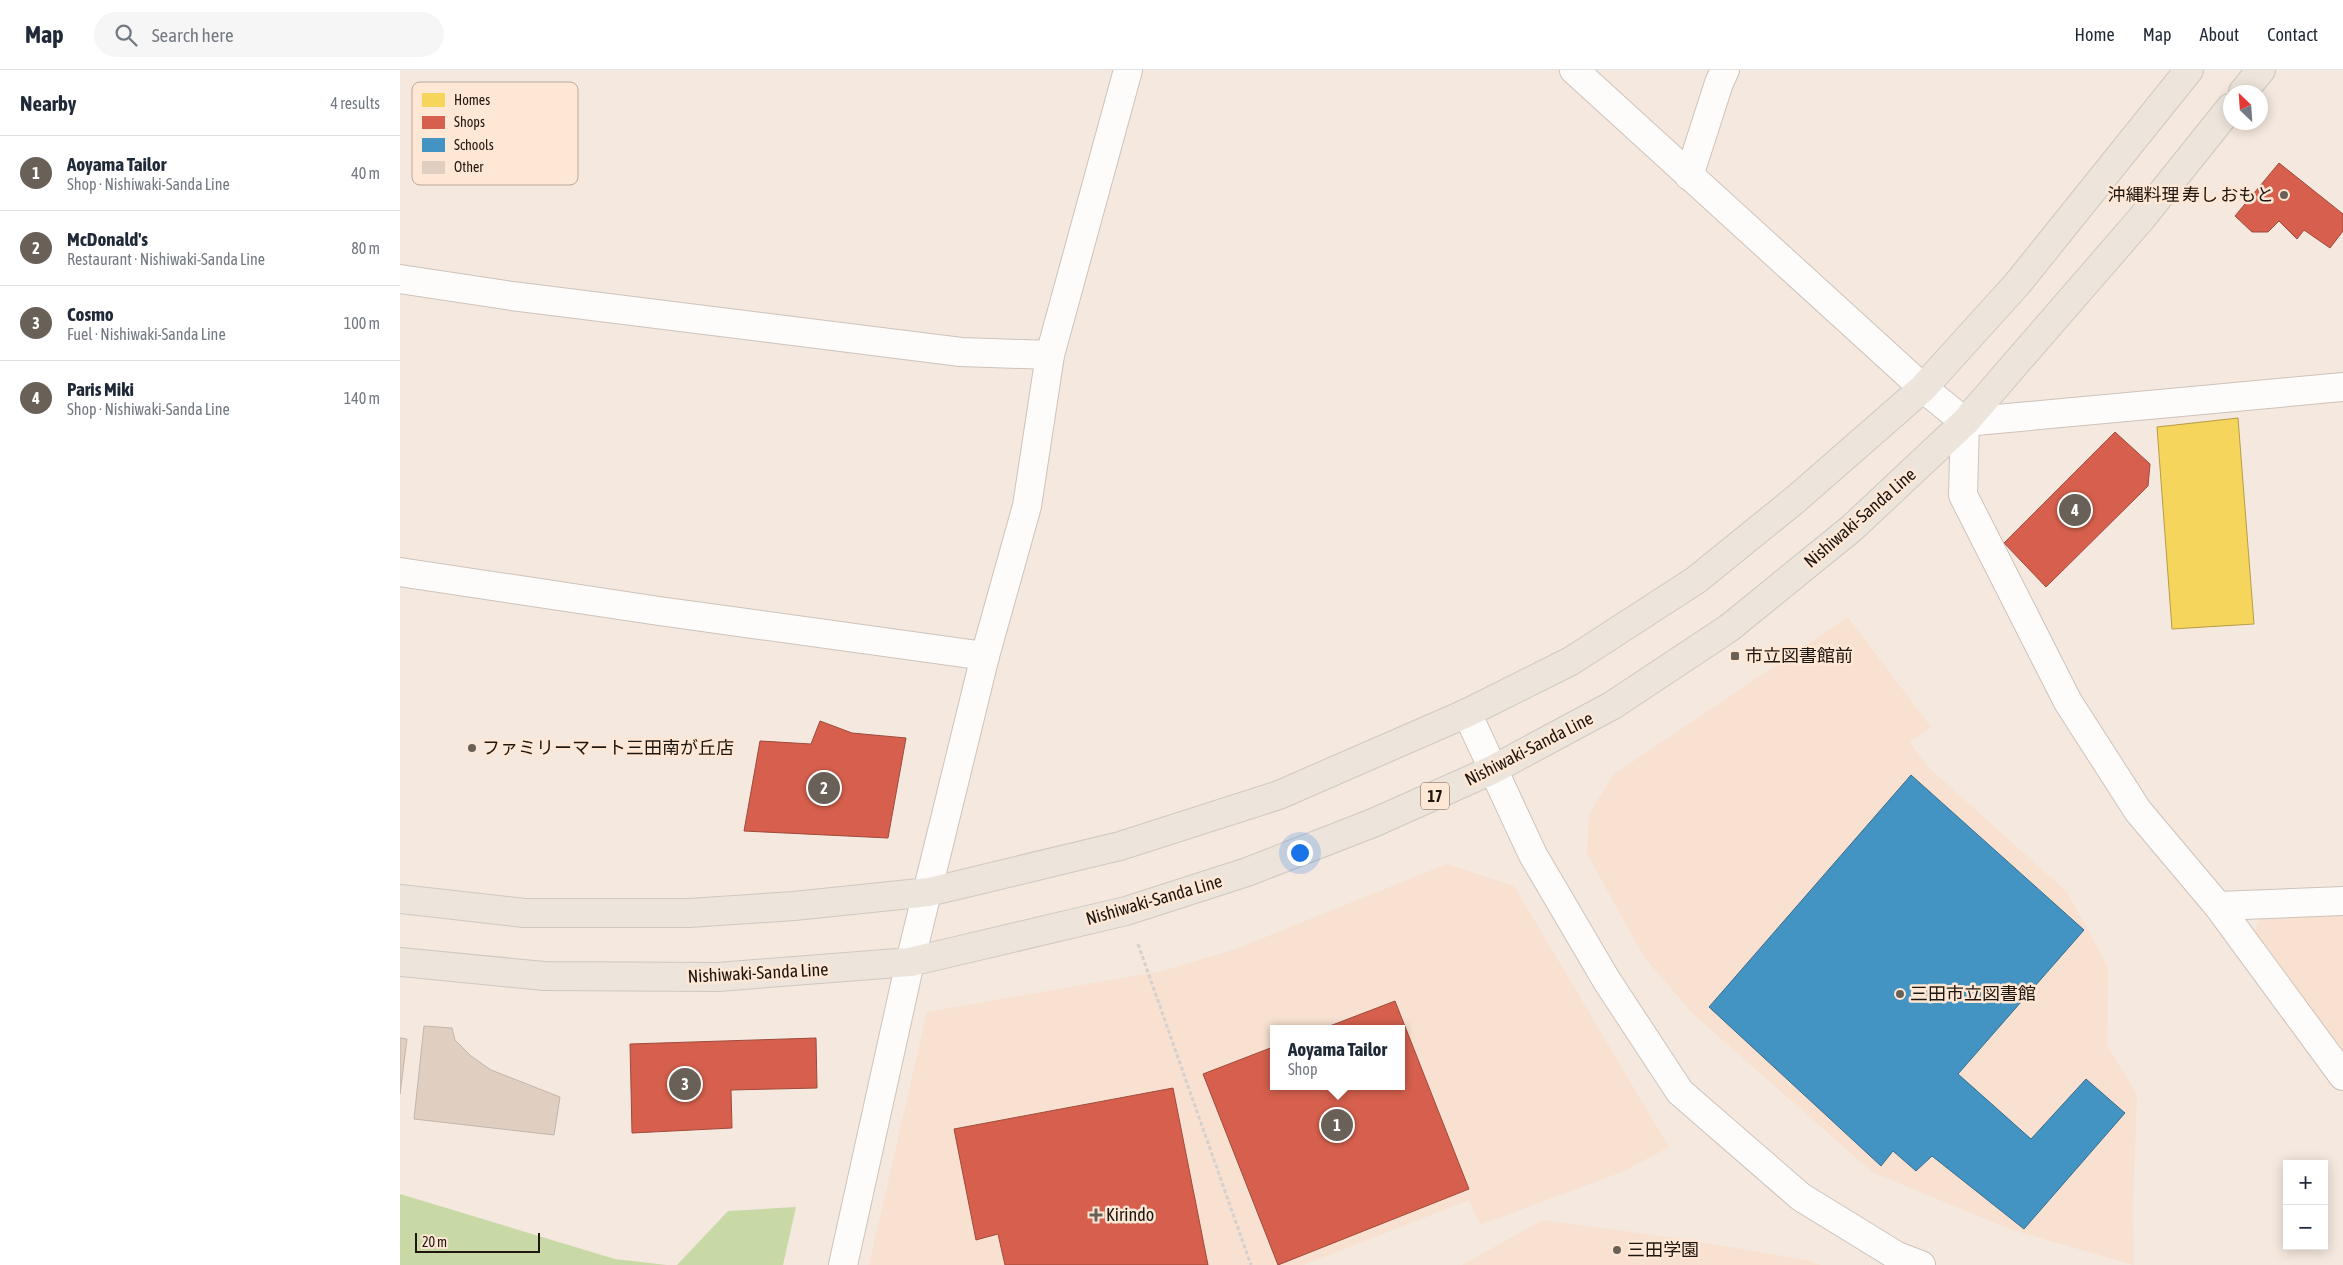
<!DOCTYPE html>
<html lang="en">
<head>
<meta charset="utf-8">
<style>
  body { margin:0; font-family:"Asap Condensed","Noto Sans JP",sans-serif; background:#f6f6f7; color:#1f2937 }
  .controls { position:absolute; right:15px; bottom:15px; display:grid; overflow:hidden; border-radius:0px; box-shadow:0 2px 12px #0003 }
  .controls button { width:45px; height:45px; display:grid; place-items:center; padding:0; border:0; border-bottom:1px solid #e0e1e3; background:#fff; color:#1f2937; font:25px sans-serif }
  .compass { position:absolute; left:1823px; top:15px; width:45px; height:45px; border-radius:50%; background:#fff; box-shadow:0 2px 12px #0003; rotate:335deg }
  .scale { position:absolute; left:15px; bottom:12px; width:125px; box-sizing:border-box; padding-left:5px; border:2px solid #1e1610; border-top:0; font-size:14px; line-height:18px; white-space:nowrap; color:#1e1610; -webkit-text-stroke:4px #fee7d5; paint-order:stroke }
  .you { position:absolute; left:899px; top:782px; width:18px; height:18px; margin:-12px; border:4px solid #fff; border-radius:50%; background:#1a73e8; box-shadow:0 0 0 8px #1a73e833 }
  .badge { display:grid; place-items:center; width:32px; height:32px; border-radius:50%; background:#696058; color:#fff; font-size:16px; font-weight:700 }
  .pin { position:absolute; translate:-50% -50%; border:2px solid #fff; box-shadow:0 1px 5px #0006 }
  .popup { position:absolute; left:870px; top:955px; width:135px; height:65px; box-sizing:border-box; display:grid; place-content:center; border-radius:0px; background:#fff; filter:drop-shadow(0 1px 4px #0005); font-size:16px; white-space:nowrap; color:#747a83 }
  .popup b { font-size:19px; color:#1f2937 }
  .popup::after { content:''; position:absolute; left:50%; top:100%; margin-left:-10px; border:10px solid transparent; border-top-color:#fff }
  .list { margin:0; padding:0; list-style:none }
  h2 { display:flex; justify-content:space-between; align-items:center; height:65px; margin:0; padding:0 20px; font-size:21px }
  h2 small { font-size:16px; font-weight:400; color:#747a83 }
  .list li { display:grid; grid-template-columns:32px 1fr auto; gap:15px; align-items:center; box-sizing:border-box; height:75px; padding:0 20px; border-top:1px solid #e0e1e3 }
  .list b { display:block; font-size:19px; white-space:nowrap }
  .list p { margin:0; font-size:16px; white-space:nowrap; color:#747a83 }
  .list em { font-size:16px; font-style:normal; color:#747a83 }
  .icon { flex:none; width:28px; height:28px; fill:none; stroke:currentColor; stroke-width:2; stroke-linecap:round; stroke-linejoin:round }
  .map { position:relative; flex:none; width:1943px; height:1195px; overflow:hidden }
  header { display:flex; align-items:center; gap:30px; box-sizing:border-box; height:70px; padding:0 25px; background:#fff; border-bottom:1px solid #e0e1e3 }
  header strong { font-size:24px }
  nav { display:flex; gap:28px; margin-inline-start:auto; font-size:18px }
  .search { width:350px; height:45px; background:#f6f6f7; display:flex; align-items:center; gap:12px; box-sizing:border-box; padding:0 18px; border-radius:28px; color:#747a83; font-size:19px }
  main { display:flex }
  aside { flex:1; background:#fff }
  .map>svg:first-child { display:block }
  .built { fill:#f8e1d0; fill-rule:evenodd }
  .forest { fill:#c9d9a6 }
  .homes { fill:#f6d55c; stroke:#b59c45 }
  .shops { fill:#d6604d; stroke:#9f4a3b }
  .schools { fill:#4393c3; stroke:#386e8d }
  .building { fill:#e0cfc1; stroke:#c0b6ae }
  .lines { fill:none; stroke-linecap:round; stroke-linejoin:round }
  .minor-casing { stroke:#cdc3bb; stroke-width:30 }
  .tertiary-casing { stroke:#cdc3bb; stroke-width:30 }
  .primary-casing { stroke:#cec8c3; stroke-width:30 }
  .path { stroke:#d5d1ce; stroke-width:3; stroke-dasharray:4 2.5; stroke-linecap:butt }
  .minor { stroke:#fefcfa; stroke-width:28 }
  .tertiary { stroke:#fefcfa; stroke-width:28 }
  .primary { stroke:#ede5dc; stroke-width:28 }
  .poi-dot { fill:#696058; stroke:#fee7d5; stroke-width:2 }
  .labels { text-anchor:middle; stroke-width:5; stroke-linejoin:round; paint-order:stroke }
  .shield { fill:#fee7d5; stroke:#61554b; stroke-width:1 }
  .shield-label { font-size:16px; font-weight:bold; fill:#1e1610 }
  .poi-label { font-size:18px; fill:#1e1610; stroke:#fee7d5; text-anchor:start }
  .street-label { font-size:18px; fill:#1e1610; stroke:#fee7d5 }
  .key { fill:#fee7d5; stroke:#bba89a; stroke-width:1 }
  .key-label { font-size:14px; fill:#1e1610 }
</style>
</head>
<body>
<header>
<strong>Map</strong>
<div class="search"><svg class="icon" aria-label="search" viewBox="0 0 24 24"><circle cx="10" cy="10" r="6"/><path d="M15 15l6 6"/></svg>Search here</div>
<nav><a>Home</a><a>Map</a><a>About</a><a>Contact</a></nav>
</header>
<main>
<aside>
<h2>Nearby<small>4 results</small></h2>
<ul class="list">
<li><span class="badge">1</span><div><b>Aoyama Tailor</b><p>Shop · Nishiwaki-Sanda Line</p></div><em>40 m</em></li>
<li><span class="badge">2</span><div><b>McDonald's</b><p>Restaurant · Nishiwaki-Sanda Line</p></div><em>80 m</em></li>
<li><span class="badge">3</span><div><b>Cosmo</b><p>Fuel · Nishiwaki-Sanda Line</p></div><em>100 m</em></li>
<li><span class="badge">4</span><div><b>Paris Miki</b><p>Shop · Nishiwaki-Sanda Line</p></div><em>140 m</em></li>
</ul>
</aside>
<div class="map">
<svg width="1943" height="1195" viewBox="0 0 1943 1195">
  <rect width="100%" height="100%" fill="#f5e8de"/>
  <!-- built -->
  <g class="built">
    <path d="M1448 547 1531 657 1510 672 1528 697 1667 822 1708 897 1707 975 1737 1024 1733 1135 1734 1195 1612 1160 1472 1102 1293 944 1244 887 1187 784 1189 744 1214 704Z"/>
    <path d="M1047 794 1114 816 1269 1077 1222 1102 1080 1155 1069 1130 904 1195H469L527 942 762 901 836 879ZM873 959H1001V1016H873Z"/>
    <path d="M1943 843V986L1854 863 1860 847Z"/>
    <path d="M1143 1150 1282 1169 1407 1190 1421 1195H1062Z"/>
  </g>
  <!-- forest -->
  <g class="forest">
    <path d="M0 1124 215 1189 267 1195H0Z"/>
    <path d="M396 1137 383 1195H277L328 1141Z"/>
  </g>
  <!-- homes -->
  <path class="homes" d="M1838 348 1854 554 1772 559 1757 357Z"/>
  <!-- shops -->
  <g class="shops">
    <path d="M1879 93 1943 144V161L1930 178 1904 160 1897 169 1879 151 1868 162H1852L1835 146Z"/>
    <path d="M1715 362 1750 394 1748 416 1646 517 1604 473Z"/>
    <path d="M420 651 452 663 506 668 488 768 344 761 360 671 411 674Z"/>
    <path d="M995 931 1069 1119 878 1195 803 1004 873 977V1016H1001V959H922Z"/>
    <path d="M416 968 417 1018 331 1020 332 1058 232 1063 230 974Z"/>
    <path d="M773 1018 808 1195H605L598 1164 576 1170 554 1059Z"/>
  </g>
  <!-- schools -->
  <path class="schools" d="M1511 705 1684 860 1558 1004 1631 1069 1686 1009 1725 1043 1624 1159 1532 1086 1516 1101 1493 1081 1481 1096 1309 937Z"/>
  <!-- building -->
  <g class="building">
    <path d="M24 956 52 958 55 970 71 986 91 1000 160 1027 154 1065 14 1049Z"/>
    <path d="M0 968 7 969 0 1024Z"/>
  </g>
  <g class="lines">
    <defs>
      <g id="minor">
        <path d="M1174 0 1523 318 1565 352 1943 317"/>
        <path d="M1289 106 1319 13 1325 0"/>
        <path d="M0 209 112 226 561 282 650 285"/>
        <path d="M1565 352 1563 425 1668 632 1738 741 1818 836 1943 831"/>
        <path d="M0 502 259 541 585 586"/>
        <path d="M1818 836 1943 1006"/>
        <path d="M443 1195 510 892 585 586 627 436 650 285 728 0"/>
      </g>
      <path id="tertiary" d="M1067 643 1133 785 1207 911 1280 1022 1401 1127 1497 1186 1521 1195"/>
      <g id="primary">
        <path d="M1843 22 1861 0"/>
        <path d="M0 829 124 843H289L394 836 529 822 720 776 879 725 1067 643 1171 591 1296 510 1396 429 1523 318 1618 213 1789 0"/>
        <path d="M0 892 144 906 318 907 510 892 726 841 847 802 973 753 1092 700 1213 635 1329 558 1452 458 1565 352 1741 149 1830 38"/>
      </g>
    </defs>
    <!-- minor casing -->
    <use href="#minor" class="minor-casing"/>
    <!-- tertiary casing -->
    <use href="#tertiary" class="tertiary-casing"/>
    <!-- primary casing -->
    <use href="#primary" class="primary-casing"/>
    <!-- path -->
    <path class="path" d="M738 874 851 1195"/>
    <!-- minor -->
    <use href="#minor" class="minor"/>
    <!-- tertiary -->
    <use href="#tertiary" class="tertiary"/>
    <!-- primary -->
    <use href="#primary" class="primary"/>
  </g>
  <!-- markers -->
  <g class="poi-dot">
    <circle cx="1884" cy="125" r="5"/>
    <rect x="1330" y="581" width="10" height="10" rx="2.5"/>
    <circle cx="72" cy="678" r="5"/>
    <circle cx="1500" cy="924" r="5"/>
    <path d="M693.5 1137.5h5v5h5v5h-5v5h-5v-5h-5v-5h5z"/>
    <circle cx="1217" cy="1180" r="5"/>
  </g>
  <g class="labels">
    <!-- shield labels -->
    <rect class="shield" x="1021" y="712.5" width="28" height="27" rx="4"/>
    <g class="shield-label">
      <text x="1035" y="732">17</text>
    </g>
    <!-- poi labels -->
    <g class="poi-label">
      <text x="1874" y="131" text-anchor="end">沖縄料理 寿し おもと</text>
      <text x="1345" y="592">市立図書館前</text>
      <text x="82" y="684">ファミリーマート三田南が丘店</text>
      <text x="1510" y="930">三田市立図書館</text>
      <text x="706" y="1151">Kirindo</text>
      <text x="1227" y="1186">三田学園</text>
    </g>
    <!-- street labels -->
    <g class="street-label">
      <text transform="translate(1460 448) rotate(-41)" y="6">Nishiwaki-Sanda Line</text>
      <text transform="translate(1129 679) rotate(-27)" y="6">Nishiwaki-Sanda Line</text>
      <text transform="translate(754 830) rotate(-16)" y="6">Nishiwaki-Sanda Line</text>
      <text transform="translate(358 903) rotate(-3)" y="6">Nishiwaki-Sanda Line</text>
    </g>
  </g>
  <!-- legend -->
  <rect x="12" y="12" width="166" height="103" rx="8" class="key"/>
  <rect x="22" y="23" width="23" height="14" fill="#f6d55c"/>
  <rect x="22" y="46" width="23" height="13" fill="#d6604d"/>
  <rect x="22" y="68" width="23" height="14" fill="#4393c3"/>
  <rect x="22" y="91" width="23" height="13" fill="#e0cfc1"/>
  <g class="key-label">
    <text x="54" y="35">Homes</text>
    <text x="54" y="57">Shops</text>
    <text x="54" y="80">Schools</text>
    <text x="54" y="102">Other</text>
  </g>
</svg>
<div class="controls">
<button>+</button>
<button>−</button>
</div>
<svg class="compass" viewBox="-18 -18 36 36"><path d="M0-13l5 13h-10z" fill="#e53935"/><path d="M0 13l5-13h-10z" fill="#747a83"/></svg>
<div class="scale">20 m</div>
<div class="you"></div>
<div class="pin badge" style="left:937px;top:1055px">1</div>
<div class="popup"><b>Aoyama Tailor</b>Shop</div>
<div class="pin badge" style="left:424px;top:718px">2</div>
<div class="pin badge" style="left:285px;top:1014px">3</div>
<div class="pin badge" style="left:1675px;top:440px">4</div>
</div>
</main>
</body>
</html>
